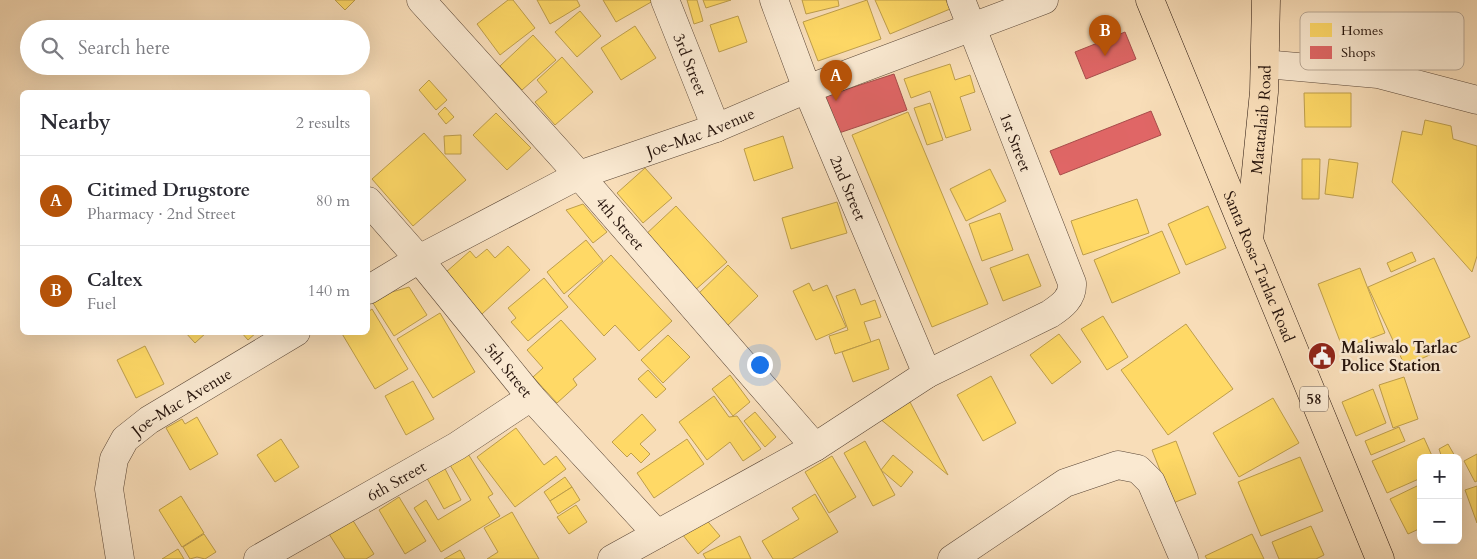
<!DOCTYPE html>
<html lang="en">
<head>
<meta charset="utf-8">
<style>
  body { margin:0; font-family:Cardo,serif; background:#f7f7f7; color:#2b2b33 }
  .controls { position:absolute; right:15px; bottom:15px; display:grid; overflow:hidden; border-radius:8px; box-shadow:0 5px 20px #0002 }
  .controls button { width:45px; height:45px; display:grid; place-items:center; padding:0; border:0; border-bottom:1px solid #e1e1e2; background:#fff; color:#2b2b33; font:25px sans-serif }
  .you { position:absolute; left:759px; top:364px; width:18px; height:18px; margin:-12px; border:4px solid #fff; border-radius:50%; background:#1a73e8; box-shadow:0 0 0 8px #1a73e833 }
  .badge { display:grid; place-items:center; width:32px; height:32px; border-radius:50%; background:#b45309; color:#fff; font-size:16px; font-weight:700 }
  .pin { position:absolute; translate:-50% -41px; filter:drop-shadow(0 1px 2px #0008) }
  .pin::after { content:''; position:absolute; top:26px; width:18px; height:15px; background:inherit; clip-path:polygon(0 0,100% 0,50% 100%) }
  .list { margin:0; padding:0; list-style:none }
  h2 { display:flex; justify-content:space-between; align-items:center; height:65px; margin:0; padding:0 20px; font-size:21px }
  h2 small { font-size:16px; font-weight:400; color:#7c7c81 }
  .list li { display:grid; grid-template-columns:32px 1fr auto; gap:15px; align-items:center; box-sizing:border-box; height:90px; padding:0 20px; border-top:1px solid #e1e1e2 }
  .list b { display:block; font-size:19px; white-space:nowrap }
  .list p { margin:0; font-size:16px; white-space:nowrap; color:#7c7c81 }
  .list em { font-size:16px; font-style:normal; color:#7c7c81 }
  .icon { flex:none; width:28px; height:28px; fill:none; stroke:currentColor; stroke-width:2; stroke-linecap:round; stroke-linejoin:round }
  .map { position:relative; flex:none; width:1477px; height:559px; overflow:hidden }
  .search { position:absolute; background:#fff; box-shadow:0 5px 20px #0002; left:20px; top:20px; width:350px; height:55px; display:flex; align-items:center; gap:12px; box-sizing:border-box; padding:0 18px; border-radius:28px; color:#7c7c81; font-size:19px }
  .panel { position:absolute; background:#fff; box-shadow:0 5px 20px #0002; left:20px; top:90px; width:350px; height:245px; border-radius:8px }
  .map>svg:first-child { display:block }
  .homes { fill:#ffd966; stroke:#be9e4b }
  .shops { fill:#e06666; stroke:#a84d4b }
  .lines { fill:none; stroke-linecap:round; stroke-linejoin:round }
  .minor-casing { stroke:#5a4636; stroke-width:29 }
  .major-casing { stroke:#25130b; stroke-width:29 }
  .highway-casing { stroke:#25130b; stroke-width:29 }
  .minor { stroke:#fae9d1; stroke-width:28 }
  .major { stroke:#f8ddb8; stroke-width:28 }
  .highway { stroke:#f8ddb8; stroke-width:28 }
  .labels { text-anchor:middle; stroke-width:5; stroke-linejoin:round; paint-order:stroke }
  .shield { fill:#fae9d1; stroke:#655346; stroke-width:1 }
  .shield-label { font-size:15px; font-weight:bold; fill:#25130b }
  .street-label { font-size:16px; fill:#25130b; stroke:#fae9d1 }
  .poi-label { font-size:16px; font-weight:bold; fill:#25130b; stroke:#fae9d1; text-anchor:start }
  .key { fill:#fae9d1; stroke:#baa996; stroke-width:1 }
  .key-label { font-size:14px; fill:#25130b }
</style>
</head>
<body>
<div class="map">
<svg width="1477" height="559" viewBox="0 0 1477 559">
  <rect width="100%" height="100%" fill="#f8ddb8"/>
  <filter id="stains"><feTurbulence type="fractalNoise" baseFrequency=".004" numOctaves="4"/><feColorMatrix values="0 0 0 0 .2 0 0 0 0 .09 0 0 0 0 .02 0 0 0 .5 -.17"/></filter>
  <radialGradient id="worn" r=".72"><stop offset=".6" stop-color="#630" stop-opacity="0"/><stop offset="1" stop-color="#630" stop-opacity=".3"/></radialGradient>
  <!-- homes -->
  <g class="homes">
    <path d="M335 0H355L345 10Z"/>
    <path d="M508 0H513L535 28 500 55 477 24Z"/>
    <path d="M537 0H577L580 6 550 24Z"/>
    <path d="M603 0H652L653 1 616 22Z"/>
    <path d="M687 0H697L703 21 694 24Z"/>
    <path d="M703 0H731L706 8Z"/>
    <path d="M802 0H838L839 6 806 14Z"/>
    <path d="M867 0 881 39 818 61 803 22Z"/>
    <path d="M875 0H946L950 9 890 34Z"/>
    <path d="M580 11 601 36 577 57 555 32Z"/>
    <path d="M738 16 747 42 719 52 710 25Z"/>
    <path d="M635 26 656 58 621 80 601 48Z"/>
    <path d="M533 35 556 60 522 90 500 66Z"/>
    <path d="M562 57 593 92 555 125 535 102 547 92 537 80Z"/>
    <path d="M950 64 955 80 970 75 975 92 960 97 971 130 946 138 930 91 911 98 904 79Z"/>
    <path d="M429 80 447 100 436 110 419 90Z"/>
    <path d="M1304 93H1351V127H1305Z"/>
    <path d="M930 103 943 140 927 145 914 108Z"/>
    <path d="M445 107 454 117 446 124 438 114Z"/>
    <path d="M908 112 988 304 932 327 852 135Z"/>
    <path d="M496 113 531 148 507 170 473 135Z"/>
    <path d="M1425 120 1451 126 1453 139 1477 146V256L1472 272 1392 182 1402 131 1422 135Z"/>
    <path d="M424 133 466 180 413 226 372 179Z"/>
    <path d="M461 135V154H445L444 136Z"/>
    <path d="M783 136 793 168 754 181 744 149Z"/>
    <path d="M1302 159H1320L1319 199H1302Z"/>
    <path d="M1329 159 1358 163 1353 198 1325 194Z"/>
    <path d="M645 168 672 198 643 223 617 193Z"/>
    <path d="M990 169 1006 201 966 221 950 189Z"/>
    <path d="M1137 199 1149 233 1083 255 1071 221Z"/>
    <path d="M837 202 847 233 791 249 782 218Z"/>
    <path d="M583 204 607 232 593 243 566 210Z"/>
    <path d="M676 206 727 262 694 291 644 236Z"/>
    <path d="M1208 206 1226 248 1186 265 1168 224Z"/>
    <path d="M1000 213 1013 250 982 261 969 224Z"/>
    <path d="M1162 231 1180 273 1112 303 1094 260Z"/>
    <path d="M586 240 603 261 564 294 547 272Z"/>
    <path d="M508 246 530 270 482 314 445 273 470 251 476 258 487 249 495 258Z"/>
    <path d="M1412 252 1416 261 1391 272 1387 263Z"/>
    <path d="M1028 254 1041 286 1003 301 990 268Z"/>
    <path d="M611 255 672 321 639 351 615 325 604 336 568 296Z"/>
    <path d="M1434 258 1470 337 1405 366 1368 287Z"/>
    <path d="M728 265 758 296 725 328 695 297Z"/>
    <path d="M1360 268 1385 333 1343 349 1318 284Z"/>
    <path d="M544 278 568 307 528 341 511 322 516 318 508 308Z"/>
    <path d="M809 283 813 291 827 285 846 327 816 340 793 291Z"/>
    <path d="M409 287 427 315 394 336 373 303 392 292Z"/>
    <path d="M855 289 861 305 875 300 881 317 864 322 871 342 835 354 829 336 848 330 836 296Z"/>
    <path d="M372 309 408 369 375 389 341 332H368V312Z"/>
    <path d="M440 313 475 372 433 398 397 339Z"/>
    <path d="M1103 316 1128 357 1107 370 1081 329Z"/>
    <path d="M561 320 596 359 573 379 577 385 557 403 533 377 543 368 527 350Z"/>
    <path d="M1186 324 1233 389 1168 435 1121 370Z"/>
    <path d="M185 332H207L195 343Z"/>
    <path d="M241 332H257L248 340Z"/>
    <path d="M1059 334 1081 362 1052 384 1030 355Z"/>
    <path d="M668 335 690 357 663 383 641 360Z"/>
    <path d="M879 339 889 369 853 382 842 352Z"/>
    <path d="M145 346 164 384 136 398 117 360Z"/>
    <path d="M648 370 666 389 656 398 638 379Z"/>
    <path d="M730 375 750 402 733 416 712 389Z"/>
    <path d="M991 376 1016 423 983 441 957 395Z"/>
    <path d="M1404 377 1418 419 1393 428 1379 385Z"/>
    <path d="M413 381 434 419 406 435 385 396Z"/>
    <path d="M1373 389 1386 423 1356 436 1342 402Z"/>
    <path d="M714 396 729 417 737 416 761 449 743 461 730 442 707 460 679 422Z"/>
    <path d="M1273 398 1299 443 1239 477 1213 433Z"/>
    <path d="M910 402 948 475 879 418Z"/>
    <path d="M755 412 776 437 765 447 744 421Z"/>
    <path d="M642 414 656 430 640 444 650 454 641 463 631 453 627 457 612 442Z"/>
    <path d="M197 417 218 454 190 470 166 428 182 419 185 424Z"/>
    <path d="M1399 427 1405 441 1371 455 1365 441Z"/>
    <path d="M516 428 544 465 556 456 566 469 515 507 477 457Z"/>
    <path d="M1424 438 1433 458H1421V478L1387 493 1372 461Z"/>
    <path d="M281 439 299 467 275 482 257 455Z"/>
    <path d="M687 439 704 464 654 498 637 473Z"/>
    <path d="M865 441 895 495 873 506 844 453Z"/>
    <path d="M1176 441 1196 494 1173 503 1152 450Z"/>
    <path d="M1448 444 1456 458H1442L1439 449Z"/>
    <path d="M465 449 493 494 488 497 500 516 441 552 414 508 426 500 438 520 471 500 447 460Z"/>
    <path d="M1477 454V481L1475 482 1464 461Z"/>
    <path d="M893 455 913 472 901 487 881 470Z"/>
    <path d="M832 456 856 497 829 513 805 472Z"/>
    <path d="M1300 457 1323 511 1261 536 1238 482Z"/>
    <path d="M441 461 461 500 444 509 423 471Z"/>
    <path d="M565 477 572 487 550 501 544 492Z"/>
    <path d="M1419 485 1421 489V528L1408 534 1390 499Z"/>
    <path d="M1477 486V523L1465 490Z"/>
    <path d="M572 487 580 500 558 514 550 501Z"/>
    <path d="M815 494 838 532 792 559H773L762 541 799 519 792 508Z"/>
    <path d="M181 496 204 533 182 547 159 510Z"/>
    <path d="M399 497 426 541 405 554 379 510Z"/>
    <path d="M576 505 587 522 569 534 557 517Z"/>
    <path d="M512 512 539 559H487L498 552 484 528Z"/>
    <path d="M704 517 720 536 698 554 682 534Z"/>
    <path d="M352 519 374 554 366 559H345L329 534Z"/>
    <path d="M1311 526 1324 555 1316 559H1279L1272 542Z"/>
    <path d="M204 534 216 552 205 559 197 557 190 559 183 547Z"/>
    <path d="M1252 534 1264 559H1207L1205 556Z"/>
    <path d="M740 536 751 559H706L703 554Z"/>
    <path d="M178 549 184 559H162Z"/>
    <path d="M460 550 465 559H444Z"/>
  </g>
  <!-- shops -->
  <g class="shops">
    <path d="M1125 32 1136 59 1086 79 1075 52Z"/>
    <path d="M894 74 907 110 836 134 823 97Z"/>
    <path d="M1151 111 1161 135 1060 175 1050 151Z"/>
  </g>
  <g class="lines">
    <defs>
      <g id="minor">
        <path id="s1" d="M421 0 579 175 815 447"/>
        <path id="s2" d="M665 0 716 128"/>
        <path id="s3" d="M774 0 807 89 927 374"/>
        <path d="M1265 64 1378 74 1477 100"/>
        <path id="s4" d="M368 201 419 259 531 397 657 534"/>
        <path id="s5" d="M368 290 419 259 579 175 716 128 807 89 1044 0"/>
        <path id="s6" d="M120 559 109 489 114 459 125 439 149 420 296 332"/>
        <path id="s7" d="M258 559 457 446 531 397"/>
        <path d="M612 559 815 447 927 374 1050 314C1062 306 1073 298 1072 283L961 0"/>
        <path d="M952 559 1065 483 1118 465 1138 469 1151 482 1184 559"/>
      </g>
      <g id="major">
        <path id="s8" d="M1249 240 1264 92 1266 0"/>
      </g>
      <g id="highway">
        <path id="s9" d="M1150 0 1380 559"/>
      </g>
    </defs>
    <!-- minor casing -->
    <use href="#minor" class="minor-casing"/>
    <!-- major casing -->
    <use href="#major" class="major-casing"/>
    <!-- highway casing -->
    <use href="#highway" class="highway-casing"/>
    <!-- minor -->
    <use href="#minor" class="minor"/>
    <!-- major -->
    <use href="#major" class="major"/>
    <!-- highway -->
    <use href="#highway" class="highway"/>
  </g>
  <!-- icons -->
  <defs>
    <symbol id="civic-disc" viewBox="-11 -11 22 22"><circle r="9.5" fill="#8f2418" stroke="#fae9d1"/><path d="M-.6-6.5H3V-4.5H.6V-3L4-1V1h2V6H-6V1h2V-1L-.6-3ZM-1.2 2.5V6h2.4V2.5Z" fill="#fff"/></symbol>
  </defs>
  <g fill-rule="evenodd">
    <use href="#civic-disc" x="1306" y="340" width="32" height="32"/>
  </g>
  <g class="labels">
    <!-- shield labels -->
    <rect class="shield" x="1300" y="386.5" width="28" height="25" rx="4"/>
    <g class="shield-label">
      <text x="1314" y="404">58</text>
    </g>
    <!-- street labels -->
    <g class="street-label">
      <text dy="6" stroke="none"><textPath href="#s2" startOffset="69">3rd Street</textPath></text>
      <text dy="6" stroke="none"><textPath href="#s8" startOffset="121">Matatalaib Road</textPath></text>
      <text dy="6" stroke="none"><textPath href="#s5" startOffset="369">Joe-Mac Avenue</textPath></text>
      <text transform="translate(1016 142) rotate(69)" y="6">1st Street</text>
      <text dy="6" stroke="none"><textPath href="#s3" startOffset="202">2nd Street</textPath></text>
      <text dy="6" stroke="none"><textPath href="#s1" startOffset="299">4th Street</textPath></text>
      <text dy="6" stroke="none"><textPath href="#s9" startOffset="288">Santa Rosa-Tarlac Road</textPath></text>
      <text dy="6" stroke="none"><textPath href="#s4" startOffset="220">5th Street</textPath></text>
      <text dy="6" stroke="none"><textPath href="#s6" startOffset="192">Joe-Mac Avenue</textPath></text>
      <text dy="6" stroke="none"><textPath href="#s7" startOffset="159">6th Street</textPath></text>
    </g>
    <!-- poi labels -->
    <g class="poi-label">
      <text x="1341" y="353">Maliwalo Tarlac<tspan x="1341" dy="18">Police Station</tspan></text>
    </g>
  </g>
  <!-- legend -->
  <rect x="1300" y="12" width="164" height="58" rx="8" class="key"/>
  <rect x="1310" y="23" width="22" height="14" fill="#ffd966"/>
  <rect x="1310" y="46" width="22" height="13" fill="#e06666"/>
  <g class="key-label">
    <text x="1341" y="35">Homes</text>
    <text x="1341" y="57">Shops</text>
  </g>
  <rect width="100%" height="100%" filter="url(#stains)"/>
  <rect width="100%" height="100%" fill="url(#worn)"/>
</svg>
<div class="controls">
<button>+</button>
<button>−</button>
</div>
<div class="you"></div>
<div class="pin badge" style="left:836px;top:101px">A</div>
<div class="pin badge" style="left:1105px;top:56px">B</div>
<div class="search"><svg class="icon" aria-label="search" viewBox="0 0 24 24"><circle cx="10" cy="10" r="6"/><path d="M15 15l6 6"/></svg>Search here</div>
<section class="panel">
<h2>Nearby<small>2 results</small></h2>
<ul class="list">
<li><span class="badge">A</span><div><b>Citimed Drugstore</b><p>Pharmacy · 2nd Street</p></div><em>80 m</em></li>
<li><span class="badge">B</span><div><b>Caltex</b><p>Fuel</p></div><em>140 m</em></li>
</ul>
</section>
</div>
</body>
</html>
